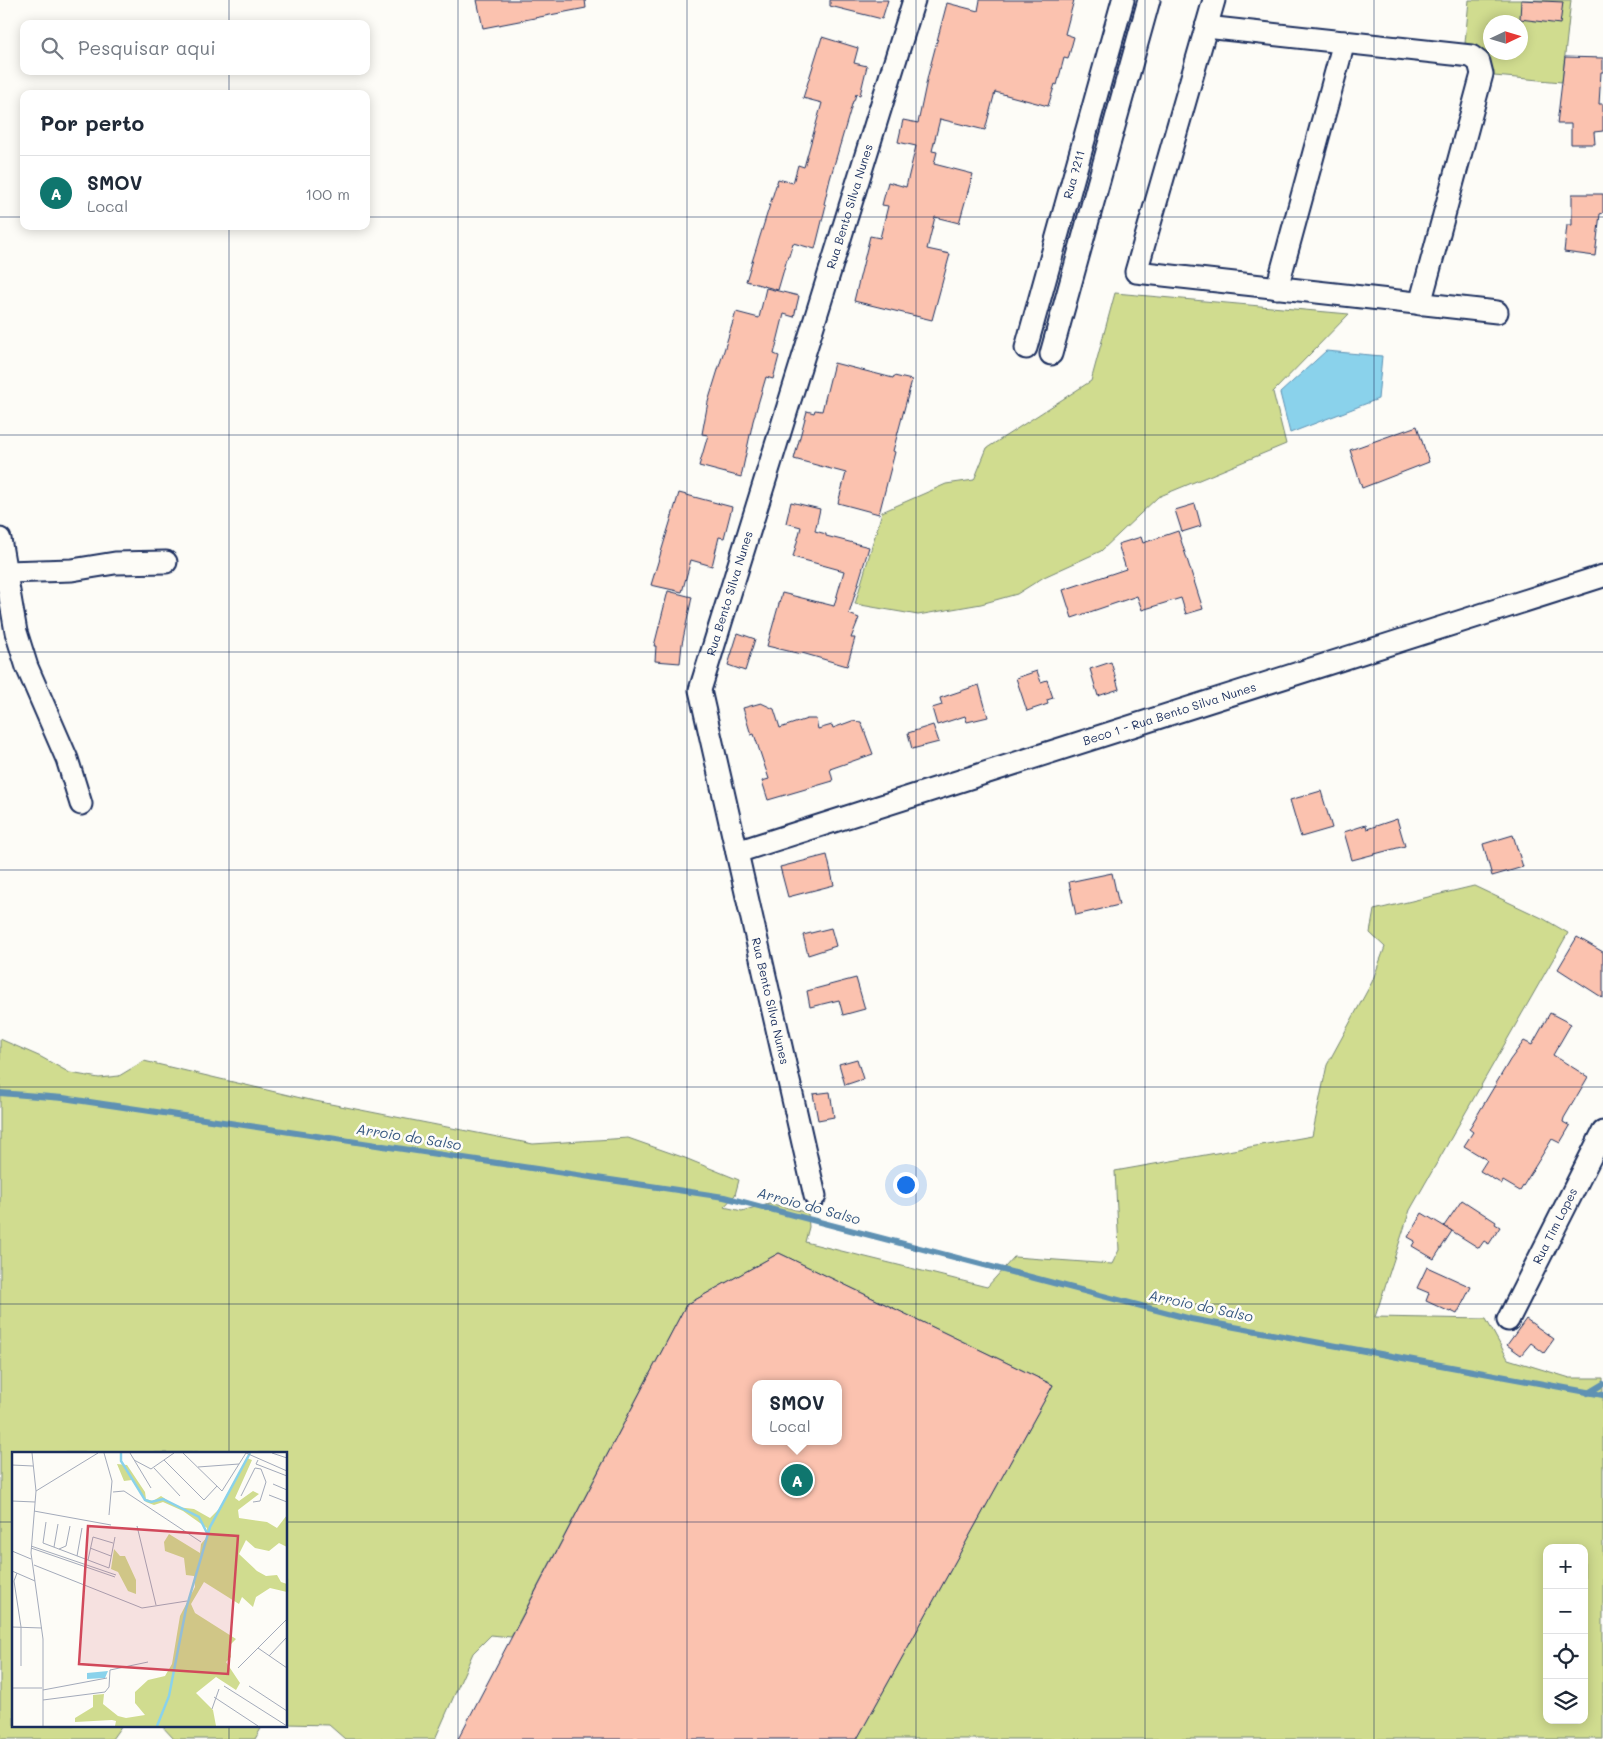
<!DOCTYPE html>
<html lang="pt">
<head>
<meta charset="utf-8">
<style>
  body { margin:0; font-family:Mali,sans-serif; background:#f2f2f3; color:#1f2937 }
  .controls { position:absolute; right:15px; bottom:15px; display:grid; overflow:hidden; border-radius:10px; box-shadow:0 2px 12px #0003 }
  .controls button { width:45px; height:45px; display:grid; place-items:center; padding:0; border:0; border-bottom:1px solid #e0e1e3; background:#fff; color:#1f2937; font:25px sans-serif }
  .compass { position:absolute; left:1483px; top:15px; width:45px; height:45px; border-radius:50%; background:#fff; box-shadow:0 2px 12px #0003; rotate:86deg }
  .you { position:absolute; left:905px; top:1184px; width:18px; height:18px; margin:-12px; border:4px solid #fff; border-radius:50%; background:#1a73e8; box-shadow:0 0 0 8px #1a73e833 }
  .badge { display:grid; place-items:center; width:32px; height:32px; border-radius:50%; background:#0f766e; color:#fff; font-size:16px; font-weight:700 }
  .pin { position:absolute; translate:-50% -50%; border:2px solid #fff; box-shadow:0 1px 5px #0006 }
  .popup { position:absolute; left:752px; top:1380px; width:90px; height:65px; box-sizing:border-box; display:grid; place-content:center; border-radius:10px; background:#fff; filter:drop-shadow(0 1px 4px #0005); font-size:16px; white-space:nowrap; color:#747a83 }
  .popup b { font-size:19px; color:#1f2937 }
  .popup::after { content:''; position:absolute; left:50%; top:100%; margin-left:-10px; border:10px solid transparent; border-top-color:#fff }
  .list { margin:0; padding:0; list-style:none }
  h2 { display:flex; justify-content:space-between; align-items:center; height:65px; margin:0; padding:0 20px; font-size:21px }
  h2 small { font-size:16px; font-weight:400; color:#747a83 }
  .list li { display:grid; grid-template-columns:32px 1fr auto; gap:15px; align-items:center; box-sizing:border-box; height:75px; padding:0 20px; border-top:1px solid #e0e1e3 }
  .list b { display:block; font-size:19px; white-space:nowrap }
  .list p { margin:0; font-size:16px; white-space:nowrap; color:#747a83 }
  .list em { font-size:16px; font-style:normal; color:#747a83 }
  .icon { flex:none; width:28px; height:28px; fill:none; stroke:currentColor; stroke-width:2; stroke-linecap:round; stroke-linejoin:round }
  .map { position:relative; flex:none; width:1603px; height:1739px; overflow:hidden }
  .search { position:absolute; background:#fff; box-shadow:0 2px 12px #0003; left:20px; top:20px; width:350px; height:55px; display:flex; align-items:center; gap:12px; box-sizing:border-box; padding:0 18px; border-radius:10px; color:#747a83; font-size:19px }
  .panel { position:absolute; background:#fff; box-shadow:0 2px 12px #0003; left:20px; top:90px; width:350px; height:140px; border-radius:10px }
  .map>svg:first-child { display:block }
  .green { fill:#d0dc8f; stroke:#768676; fill-rule:evenodd }
  .water { fill:#8ad2eb; stroke:#5e91b3 }
  .lines { fill:none; stroke-linecap:round; stroke-linejoin:round }
  .stream { stroke:#5e91b3; stroke-width:6 }
  .building { fill:#fbc2af; stroke:#1b2f5e; fill-rule:evenodd }
  .minor-casing { stroke:#1b2f5e; stroke-width:25 }
  .minor { stroke:#fdfcf7; stroke-width:21 }
  .grid { fill:none; stroke:#1b2f5e; stroke-width:1; stroke-opacity:0.55 }
  .labels { text-anchor:middle; stroke-width:5; stroke-linejoin:round; paint-order:stroke }
  .street-label { font-size:12px; fill:#1b2f5e; stroke:#fdfcf7 }
  .water-label { font-size:14px; font-style:italic; fill:#375881; stroke:#fdfcf7 }
  .inset-river { fill:none; stroke:#8ad2eb; stroke-width:2.5 }
  .inset-road { fill:none; stroke:#a3aaba; stroke-width:1 }
  .view { fill:#d1495b; fill-opacity:0.15; stroke:#d1495b; stroke-width:2.5 }
  .inset-edge { fill:none; stroke:#1b2f5e; stroke-width:2.5 }
</style>
</head>
<body>
<div class="map">
<svg width="1603" height="1739" viewBox="0 0 1603 1739">
  <rect width="100%" height="100%" fill="#fdfcf7"/>
  <filter id="ink" filterUnits="userSpaceOnUse"><feTurbulence type="fractalNoise" baseFrequency=".02" numOctaves="2"/><feDisplacementMap in="SourceGraphic" scale="10" xChannelSelector="R" yChannelSelector="G"/><feConvolveMatrix kernelMatrix="1 2 1 2 8 2 1 2 1" color-interpolation-filters="sRGB"/></filter>
  <g filter="url(#ink)">
    <!-- green -->
    <g class="green">
      <path d="M1469 0H1571L1562 82 1494 76C1490 57 1485 47 1465 43ZM1490 22H1520V52H1490Z"/>
      <path d="M1115 293 1349 314 1273 392 1286 444 1158 497 1101 551 1044 577 1017 594 981 604 918 615 855 604 882 512 946 484 974 480 987 448 1091 381Z"/>
      <path d="M1474 886 1544 919 1568 933 1410 1210 1375 1317 1486 1319 1508 1359 1570 1378H1603V1739H857L1053 1385 779 1253 686 1305 511 1637 491 1635 473 1653 435 1739H345L329 1725 286 1724V1453H14V1725H122L112 1739H0V1039L41 1057 70 1073 99 1078 119 1076 144 1061 305 1099 533 1144 628 1138 685 1158 739 1180 735 1195 724 1207 742 1211 769 1203 808 1213 809 1227 805 1242 987 1287 1014 1257 1112 1264 1119 1250 1115 1171 1312 1136 1327 1065 1372 982 1385 947 1370 933 1374 910ZM1547 1548H1584V1720H1547Z"/>
      <path d="M161 1725H263L255 1739H174Z"/>
    </g>
    <!-- water -->
    <path class="water" d="M1326 351 1382 356 1378 399 1290 433 1280 393Z"/>
    <g class="lines">
      <!-- stream -->
      <g class="stream">
        <path d="M0 1093 63 1098 724 1197 1191 1319 1603 1395"/>
        <path d="M1588 1393 1603 1384"/>
      </g>
    </g>
    <!-- building -->
    <g class="building">
      <path d="M477 0H585L586 8 483 28Z"/>
      <path d="M830 0H888L882 19 830 6Z"/>
      <path d="M980 0H1074L1065 34 1074 37 1068 59 1064 58 1057 85 1055 84 1048 106 995 92 985 130 940 119 932 151 937 152 934 164 973 174 959 223 935 217 927 249 950 254 932 320 854 301 870 236 880 238 888 206 882 205 888 182 906 187 916 146 898 142 903 120 918 123 928 75 947 3 978 11Z"/>
      <path d="M1521 0 1563 2 1560 24 1520 19Z"/>
      <path d="M822 37 858 48 854 63 867 66 860 95 856 94 854 101H853L830 179 824 204 826 205 815 249 793 243 788 259H787L778 290 746 281 778 179 793 183 798 165 804 167 822 103 803 98Z"/>
      <path d="M1565 57 1603 58V72H1601L1599 104H1603V131L1594 132 1595 144H1571V124H1557Z"/>
      <path d="M1572 194H1603V213L1600 214 1595 256 1564 252 1567 225H1572Z"/>
      <path d="M766 288 799 296 794 317 784 314 774 354 779 356 773 379 766 377 753 421 741 477 699 466 708 435 702 434 708 402 736 312 759 318Z"/>
      <path d="M834 363 893 378 894 376 912 380 893 451 895 452 879 514 838 503 846 473 794 459 807 411 814 413 815 410 822 411Z"/>
      <path d="M1417 426 1429 462 1362 488 1350 450Z"/>
      <path d="M679 493 732 507 724 538 719 537 712 566 691 560 682 592 651 585Z"/>
      <path d="M791 502 820 509 815 531 826 534V536L869 547 849 614 859 618 851 638H855L847 666 802 653 801 654 767 646 782 593 834 606 844 571 793 557 801 527 786 523Z"/>
      <path d="M1195 504 1201 526 1182 532 1175 510Z"/>
      <path d="M1178 531 1203 609 1186 614 1181 598 1142 610 1137 596 1072 618 1063 590 1126 569 1118 544 1141 537 1143 543Z"/>
      <path d="M668 591 692 597 682 644 680 663 655 661 656 646H654Z"/>
      <path d="M738 633 755 639 745 671 728 665Z"/>
      <path d="M1111 662 1119 689 1098 696 1090 669Z"/>
      <path d="M1037 671 1041 682 1047 680 1053 698 1047 700 1048 704 1027 711 1016 678Z"/>
      <path d="M979 685 988 717 967 722 965 716 937 725 932 708 942 705 940 698Z"/>
      <path d="M761 703 774 709 780 728 807 719H816L818 729 832 725 833 728 852 721 861 722 873 754 830 769 833 781 768 800 762 781 769 779 754 734 751 735 743 708Z"/>
      <path d="M933 725 939 742 912 749 908 733Z"/>
      <path d="M1321 791 1332 828 1301 837 1290 800Z"/>
      <path d="M1397 819 1405 846 1352 860 1344 832 1366 825 1367 829Z"/>
      <path d="M1513 835 1523 867 1492 876 1483 844Z"/>
      <path d="M827 855 834 885 788 897 780 867Z"/>
      <path d="M1112 873 1119 905 1076 915 1069 882Z"/>
      <path d="M831 928 836 946 808 955 803 935Z"/>
      <path d="M1577 937 1603 952V998L1558 969Z"/>
      <path d="M856 978 865 1009 843 1015 839 1000 810 1007 807 991Z"/>
      <path d="M1550 1013 1571 1024 1553 1055 1588 1077 1564 1118 1563 1122 1570 1126 1560 1143 1552 1139 1520 1191 1503 1181 1502 1184 1480 1171 1487 1160 1464 1146 1473 1132 1469 1129 1510 1060 1524 1041 1532 1045Z"/>
      <path d="M857 1059 863 1079 845 1085 839 1064Z"/>
      <path d="M830 1092 834 1117 818 1120 813 1094Z"/>
      <path d="M1462 1200 1496 1222 1495 1224 1500 1227 1489 1244 1484 1241 1479 1248 1444 1226Z"/>
      <path d="M1422 1213 1452 1231 1434 1259 1412 1246 1415 1241 1408 1237Z"/>
      <path d="M779 1253 1053 1385 857 1739H458L686 1305ZM756 1384H838V1441H756Z"/>
      <path d="M1427 1267 1471 1287 1457 1314 1451 1311 1450 1312 1426 1301 1429 1293 1417 1288Z"/>
      <path d="M1526 1319 1554 1339 1544 1353 1531 1343 1521 1355 1507 1345Z"/>
    </g>
    <g class="lines">
      <defs>
        <g id="minor">
          <path d="M1214 0 1136 272 1497 312"/>
          <path d="M1206 27 1471 56 1479 62 1482 74 1420 304"/>
          <path d="M1277 288 1344 42"/>
          <path id="s1" d="M1026 348 1123 0"/>
          <path d="M1051 354 1149 0"/>
          <path d="M0 539 16 632 27 667 67 759 81 804"/>
          <path d="M6 572 72 570 115 563 166 562"/>
          <path id="s2" d="M737 852 1603 576"/>
          <path id="s3" d="M815 1196 700 690 914 0"/>
          <path id="s4" d="M1508 1320 1603 1132"/>
        </g>
      </defs>
      <!-- minor casing -->
      <use href="#minor" class="minor-casing"/>
      <!-- minor -->
      <use href="#minor" class="minor"/>
    </g>
  </g>
  <!-- grid -->
  <path class="grid" d="M229 0V24M458 0V1739M687 0V1739M916 0V1739M1145 0V1739M1374 0V1739M229 71V94M0 217H24M366 217H1603M229 226V1453M0 435H1603M0 652H1603M0 870H1603M0 1087H1603M0 1304H1603M0 1522H14M286 1522H1603M229 1725V1739"/>
  <g class="labels">
    <!-- street labels -->
    <g class="street-label">
      <text dy="4" stroke="none"><textPath href="#s1" startOffset="180">Rua 7211</textPath></text>
      <text dy="4" stroke="none"><textPath href="#s3" startOffset="1025">Rua Bento Silva Nunes</textPath></text>
      <text dy="4" stroke="none"><textPath href="#s3" startOffset="620">Rua Bento Silva Nunes</textPath></text>
      <text dy="4" stroke="none"><textPath href="#s2" startOffset="454">Beco 1 - Rua Bento Silva Nunes</textPath></text>
      <text transform="translate(770 1001) rotate(77)" y="4">Rua Bento Silva Nunes</text>
      <text dy="4" stroke="none"><textPath href="#s4" startOffset="105">Rua Tim Lopes</textPath></text>
    </g>
    <!-- water labels -->
    <g class="water-label">
      <text transform="translate(409 1137) rotate(9)" y="5">Arroio do Salso</text>
      <text transform="translate(809 1206) rotate(15)" y="5">Arroio do Salso</text>
      <text transform="translate(1201 1306) rotate(12)" y="5">Arroio do Salso</text>
    </g>
  </g>
  <!-- overview -->
  <g transform="translate(12 1452)">
    <rect width="275" height="275" fill="#fdfcf7"/>
    <path d="M235 6 240 8 223 46 227 49 241 39 247 42 226 58 227 66 255 70 265 76 275 63V95L267 91 257 99 243 96 234 88 227 102 245 119 254 124 265 123 269 130 275 132V140L258 136 244 145 241 155 230 145 227 152 192 130 179 152 183 161 224 187 217 194 219 205 214 210 228 231 224 238 204 225 184 241 201 258 204 274H103L104 269 100 268 63 270V266L81 255V243L92 242 91 252 106 264 114 266 133 263 123 251V240L136 228 153 224 160 212 168 164 183 135 182 124 174 123 172 106 153 99 152 90 157 82 188 101 189 92 195 85V76L171 59 151 50 142 53 134 50 120 28 112 29 105 12 115 13 133 40 134 47 141 49 149 44 165 55 182 57 198 66 207 57ZM102 97 108 104H113L124 128V142L116 139 106 120 99 117Z" fill="#d0dc8f"/>
    <path d="M96 219 93 226 75 227V221Z" fill="#8ad2eb"/>
    <path class="inset-river" d="M109 1V9L133 48 139 50 151 47 187 65 196 83M145 274 157 244 174 157 198 75 238 1"/>
    <path class="inset-road" d="M20 1 24 39 19 101 31 187V274M92 1 100 29 97 63M118 1 139 36M171 1 210 39 234 1M234 1 275 19M260 1 275 6M122 8 139 17 162 1M152 8 192 48 205 34M246 8 244 12 275 24M0 13 21 14M186 15 227 12M142 16 168 44M261 32 275 38M24 39 86 1M101 40 112 39 189 90M257 43 275 50M229 44 243 16 249 17M0 49 23 50M241 50 248 49 254 30 249 17M22 59 99 73M34 70 31 91 97 116 103 85M125 74 144 153M19 94 104 123M42 95 46 72M19 96 103 125M78 96 99 104M47 97 54 94 58 74M0 99 19 107M65 104 70 76M76 108 81 85 101 91M22 113 130 156 175 149M0 119 23 129M5 121 2 129 9 175V214M0 175 30 176M246 196 275 216M257 204 275 185M226 216 275 167M212 234 275 274M237 234 275 259M0 236H30M31 238 95 226M202 245 246 274M31 248 93 240 97 235 98 218 136 210M200 257 207 237"/>
    <path class="view" d="M76 74 226 84 216 222 67 212Z"/>
    <rect width="275" height="275" class="inset-edge"/>
  </g>
</svg>
<div class="controls">
<button>+</button>
<button>−</button>
<button><svg class="icon" aria-label="locate" viewBox="0 0 24 24"><circle cx="12" cy="12" r="6"/><path d="M12 2v4M12 18v4M2 12h4M18 12h4"/></svg></button>
<button><svg class="icon" aria-label="layers" viewBox="0 0 24 24"><path d="M12 4l9 5-9 5-9-5zM3 14l9 5 9-5"/></svg></button>
</div>
<svg class="compass" viewBox="-18 -18 36 36"><path d="M0-13l5 13h-10z" fill="#e53935"/><path d="M0 13l5-13h-10z" fill="#747a83"/></svg>
<div class="you"></div>
<div class="pin badge" style="left:797px;top:1480px">A</div>
<div class="popup"><b>SMOV</b>Local</div>
<div class="search"><svg class="icon" aria-label="search" viewBox="0 0 24 24"><circle cx="10" cy="10" r="6"/><path d="M15 15l6 6"/></svg>Pesquisar aqui</div>
<section class="panel">
<h2>Por perto<small></small></h2>
<ul class="list">
<li><span class="badge">A</span><div><b>SMOV</b><p>Local</p></div><em>100 m</em></li>
</ul>
</section>
</div>
</body>
</html>
